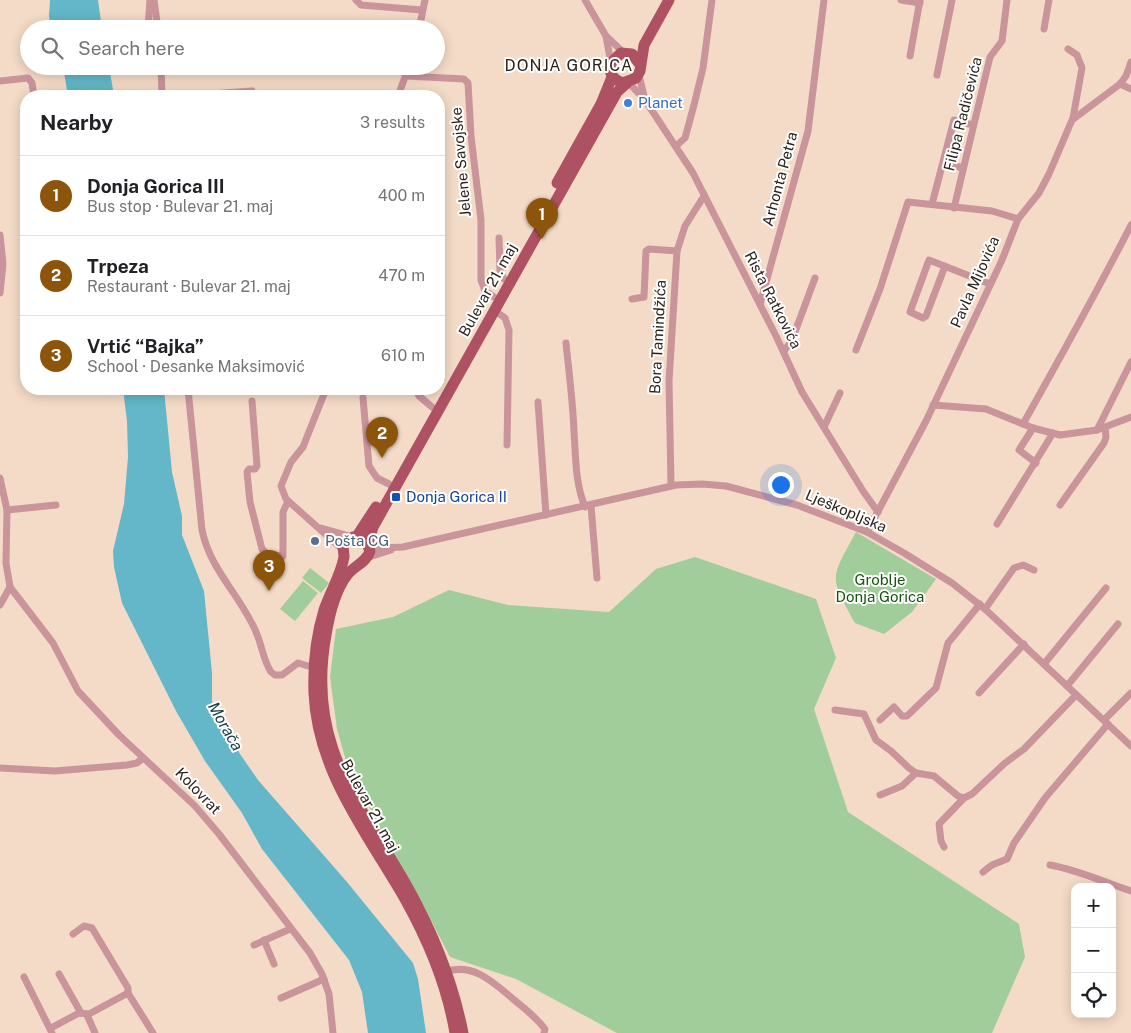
<!DOCTYPE html>
<html lang="en">
<head>
<meta charset="utf-8">
<style>
  body { margin:0; font-family:"Public Sans",sans-serif; background:#f6f6f6; color:#202124 }
  .controls { position:absolute; right:15px; bottom:15px; display:grid; overflow:hidden; border-radius:10px; box-shadow:0 2px 12px #0003 }
  .controls button { width:45px; height:45px; display:grid; place-items:center; padding:0; border:0; border-bottom:1px solid #e0e0e0; background:#fff; color:#202124; font:25px sans-serif }
  .you { position:absolute; left:780px; top:484px; width:18px; height:18px; margin:-12px; border:4px solid #fff; border-radius:50%; background:#1a73e8; box-shadow:0 0 0 8px #1a73e833 }
  .badge { display:grid; place-items:center; width:32px; height:32px; border-radius:50%; background:#8d550c; color:#fff; font-size:16px; font-weight:700 }
  .pin { position:absolute; translate:-50% -41px; filter:drop-shadow(0 1px 2px #0008) }
  .pin::after { content:''; position:absolute; top:26px; width:18px; height:15px; background:inherit; clip-path:polygon(0 0,100% 0,50% 100%) }
  .list { margin:0; padding:0; list-style:none }
  h2 { display:flex; justify-content:space-between; align-items:center; height:65px; margin:0; padding:0 20px; font-size:21px }
  h2 small { font-size:16px; font-weight:400; color:#757577 }
  .list li { display:grid; grid-template-columns:32px 1fr auto; gap:15px; align-items:center; box-sizing:border-box; height:80px; padding:0 20px; border-top:1px solid #e0e0e0 }
  .list b { display:block; font-size:19px; white-space:nowrap }
  .list p { margin:0; font-size:16px; white-space:nowrap; color:#757577 }
  .list em { font-size:16px; font-style:normal; color:#757577 }
  .icon { flex:none; width:28px; height:28px; fill:none; stroke:currentColor; stroke-width:2; stroke-linecap:round; stroke-linejoin:round }
  .map { position:relative; flex:none; width:1131px; height:1033px; overflow:hidden }
  .search { position:absolute; background:#fff; box-shadow:0 2px 12px #0003; left:20px; top:20px; width:425px; height:55px; display:flex; align-items:center; gap:12px; box-sizing:border-box; padding:0 18px; border-radius:28px; color:#757577; font-size:19px }
  .panel { position:absolute; background:#fff; box-shadow:0 2px 12px #0003; left:20px; top:90px; width:425px; height:305px; border-radius:20px }
  .map>svg:first-child { display:block }
  .green { fill:#a1cd9b }
  .water { fill:#63b7c8 }
  .lines { fill:none; stroke-linecap:round; stroke-linejoin:round }
  .minor { stroke:#ca949b; stroke-width:7 }
  .primary { stroke:#ae5162; stroke-width:11 }
  .shop-dot { fill:#3f7fe0; stroke:#fff; stroke-width:2 }
  .transit-dot { fill:#1a4fb4; stroke:#fff; stroke-width:2 }
  .service-dot { fill:#5c6f8a; stroke:#fff; stroke-width:2 }
  .labels { text-anchor:middle; stroke-width:4; stroke-linejoin:round; paint-order:stroke }
  .shop-label { font-size:15px; fill:#366cbe; stroke:#fff; text-anchor:start }
  .street-label { font-size:15px; fill:#2b221b; stroke:#fff }
  .transit-label { font-size:15px; fill:#164399; stroke:#fff; text-anchor:start }
  .service-label { font-size:15px; fill:#4e5e75; stroke:#fff; text-anchor:start }
  .park-label { font-size:15px; fill:#195512; stroke:#fff }
  .neighbourhood-label { font-size:16px; letter-spacing:1px; fill:#2b221b; stroke:#fff }
  .water-label { font-size:16px; font-style:italic; fill:#194048; stroke:#fff }
</style>
</head>
<body>
<div class="map">
<svg width="1131" height="1033" viewBox="0 0 1131 1033">
  <rect width="100%" height="100%" fill="#f4dbc7"/>
  <!-- green -->
  <g class="green">
    <path d="M856 532 936 579 912 612 884 634 855 623C829 575 830 580 856 532Z"/>
    <path d="M695 557 816 599 836 658 814 709 848 812 1019 924 1025 957 992 1033H617L516 979 450 957 421 901 392 852 346 761 337 729 330 677 336 629 393 617 449 590 508 605 609 612 656 569Z"/>
    <path d="M310 568 329 583 321 593 302 578Z"/>
    <path d="M303 581 318 593 295 621 280 609Z"/>
  </g>
  <!-- water -->
  <g class="water">
    <path d="M50 0H98L102 29H51L49 16Z"/>
    <path d="M63 66H109L114 96H68Z"/>
    <path d="M123 389H164L172 472 182 516V535L204 591 212 673V702L240 754 258 780 347 882 413 963 418 979 426 1033H368L362 992 349 960 262 849 242 813 205 761 176 711 122 603 114 567 113 551 124 504 128 457 127 421Z"/>
  </g>
  <g class="lines">
    <!-- minor -->
    <g class="minor">
      <path d="M154 0 158 29"/>
      <path d="M356 0 361 5 422 10"/>
      <path d="M585 0 606 36 611 63"/>
      <path d="M901 0 920 3"/>
      <path d="M148 29 150 0"/>
      <path d="M419 29 425 0"/>
      <path d="M1044 29 1049 0"/>
      <path d="M606 36 624 53"/>
      <path d="M1068 49 1077 55 1082 68 1073 118"/>
      <path d="M910 56 920 0"/>
      <path d="M161 66 162 96"/>
      <path d="M639 75 645 100"/>
      <path d="M937 75 952 0"/>
      <path d="M406 76 464 79 468 83 471 136 481 220V280L485 291 494 297"/>
      <path d="M0 81 28 78 32 83 34 96"/>
      <path d="M629 83 645 100 693 173 776 336 802 392 863 491 878 512"/>
      <path d="M1120 84 1131 89"/>
      <path d="M181 96 252 91"/>
      <path d="M398 96 409 66"/>
      <path d="M676 146 685 138 694 105 703 68 712 0"/>
      <path d="M944 163 963 168"/>
      <path d="M932 204 954 120 973 125"/>
      <path d="M954 208 990 57 1002 41 1007 0"/>
      <path d="M0 235 3 264 0 293"/>
      <path d="M499 238 500 271 504 279"/>
      <path d="M945 266 926 316 923 318 910 312 929 260 990 284"/>
      <path d="M632 299 644 297 646 251 649 249 677 251"/>
      <path d="M760 304 808 131 824 0"/>
      <path d="M494 310 505 318 509 330 507 445"/>
      <path d="M566 343C569 373 573 402 574 432 576 459 575 482 585 507"/>
      <path d="M856 350 880 289 908 202 992 211 1018 219"/>
      <path d="M784 351 792 340 815 278"/>
      <path d="M188 389 202 530C210 570 241 596 256 632 262 645 263 660 271 672L275 675H282L298 663 315 668"/>
      <path d="M326 389 303 447 291 462 281 486 286 499 343 550"/>
      <path d="M416 389 419 396 432 407"/>
      <path d="M363 398 369 466 377 478 389 484"/>
      <path d="M252 401 257 466 255 469H249L247 472 250 502 262 549 267 554 283 556V512L288 501"/>
      <path d="M538 402 546 515"/>
      <path d="M933 405 986 409 1033 428 1060 435 1097 430 1131 417"/>
      <path d="M1023 424C1060 358 1097 292 1131 225"/>
      <path d="M824 427 840 393"/>
      <path d="M1033 428 1019 450 1036 463"/>
      <path d="M1097 430 1131 362"/>
      <path d="M0 478 7 510 6 563 10 587 53 643 78 691 119 735 195 806 219 834 310 953 322 974 329 994 333 1033"/>
      <path d="M671 486 669 381 677 251 685 226 704 196"/>
      <path d="M1060 505 1104 443 1106 437 1105 428"/>
      <path d="M591 506 597 578"/>
      <path d="M7 510 56 505"/>
      <path d="M997 524 1053 433"/>
      <path d="M321 528 353 537"/>
      <path d="M867 532 926 421 1002 260 1018 219 1039 193 1049 174 1072 120 1120 84 1126 76 1131 62"/>
      <path d="M370 546 378 548 403 547 676 485 702 484 726 486 797 505 867 532 904 553 952 583 985 609 1131 746"/>
      <path d="M366 558 391 550"/>
      <path d="M0 605 10 587"/>
      <path d="M985 609 1014 568 1023 565 1034 570"/>
      <path d="M1044 664 1106 588"/>
      <path d="M1067 686 1118 624"/>
      <path d="M979 693 1024 644"/>
      <path d="M835 710 864 714 876 740 891 751 909 768 916 773 934 776 958 796 964 798 972 794 1005 763 1024 749 1076 695"/>
      <path d="M880 720 894 707 902 716H907L936 688 948 643 980 604"/>
      <path d="M1104 720 1131 693"/>
      <path d="M0 768 55 771 127 765 137 763 143 758"/>
      <path d="M880 795 902 786 916 773"/>
      <path d="M944 847 941 841 939 824 964 798"/>
      <path d="M1050 865C1078 870 1104 882 1131 891"/>
      <path d="M983 872 992 865 1007 859 1014 843 1045 798 1108 724"/>
      <path d="M264 940 274 964"/>
      <path d="M254 945 290 929"/>
      <path d="M444 972C473 962 493 982 513 999 525 1009 536 1017 545 1029L544 1033"/>
      <path d="M59 974 81 1013"/>
      <path d="M24 977 52 1033"/>
      <path d="M128 993 153 1033"/>
      <path d="M281 998 324 979"/>
      <path d="M87 1015 95 1033"/>
      <path d="M51 1028 79 1013 89 1014 128 993V988L92 928 84 926 73 934"/>
    </g>
    <!-- primary -->
    <g class="primary">
      <path d="M639 63 632 54 621 53 611 63C608 73 613 80 623 83L636 78 640 71 644 45 669 0"/>
      <path d="M557 183 601 104 612 77"/>
      <path d="M357 536 376 507"/>
      <path d="M368 543 373 527 617 92 627 83"/>
      <path d="M455 1033C447 985 428 940 405 899 367 833 317 771 314 693 313 665 316 636 324 610 330 592 341 575 344 557 344 553 343 549 343 545L353 537 365 539 370 551C367 562 354 566 347 575 335 591 329 616 326 635 306 744 358 800 408 888 433 933 453 982 463 1033"/>
    </g>
  </g>
  <!-- markers -->
  <circle class="shop-dot" cx="628" cy="103" r="5"/>
  <rect class="transit-dot" x="391" y="492" width="10" height="10" rx="2.5"/>
  <circle class="service-dot" cx="315" cy="541" r="5"/>
  <g class="labels">
    <!-- shop labels -->
    <g class="shop-label">
      <text x="638" y="108">Planet</text>
    </g>
    <!-- street labels -->
    <g class="street-label">
      <text transform="translate(963 114) rotate(-76)" y="5">Filipa Radičevića</text>
      <text transform="translate(461 162) rotate(-95)" y="5">Jelene Savojske</text>
      <text transform="translate(780 179) rotate(-75)" y="5">Arhonta Petra</text>
      <text transform="translate(975 282) rotate(-66)" y="5">Pavla Mijovića</text>
      <text transform="translate(488 290) rotate(-61)" y="5">Bulevar 21. maj</text>
      <text transform="translate(773 300) rotate(63)" y="5">Rista Ratkovića</text>
      <text transform="translate(658 337) rotate(-87)" y="5">Bora Tamindžića</text>
      <text transform="translate(846 511) rotate(23)" y="5">Lješkopljska</text>
      <text transform="translate(198 791) rotate(46)" y="5">Kolovrat</text>
      <text transform="translate(370 806) rotate(61)" y="5">Bulevar 21. maj</text>
    </g>
    <!-- transit labels -->
    <g class="transit-label">
      <text x="406" y="502">Donja Gorica II</text>
    </g>
    <!-- service labels -->
    <g class="service-label">
      <text x="325" y="546">Pošta CG</text>
    </g>
    <!-- park labels -->
    <g class="park-label">
      <text x="880" y="585">Groblje<tspan x="880" dy="17">Donja Gorica</tspan></text>
    </g>
    <!-- neighbourhood labels -->
    <g class="neighbourhood-label">
      <text x="569" y="71">DONJA GORICA</text>
    </g>
    <!-- water labels -->
    <g class="water-label">
      <text transform="translate(226 726) rotate(60)" y="6">Morača</text>
    </g>
  </g>
</svg>
<div class="controls">
<button>+</button>
<button>−</button>
<button><svg class="icon" aria-label="locate" viewBox="0 0 24 24"><circle cx="12" cy="12" r="6"/><path d="M12 2v4M12 18v4M2 12h4M18 12h4"/></svg></button>
</div>
<div class="you"></div>
<div class="pin badge" style="left:542px;top:239px">1</div>
<div class="pin badge" style="left:382px;top:458px">2</div>
<div class="pin badge" style="left:269px;top:591px">3</div>
<div class="search"><svg class="icon" aria-label="search" viewBox="0 0 24 24"><circle cx="10" cy="10" r="6"/><path d="M15 15l6 6"/></svg>Search here</div>
<section class="panel">
<h2>Nearby<small>3 results</small></h2>
<ul class="list">
<li><span class="badge">1</span><div><b>Donja Gorica III</b><p>Bus stop · Bulevar 21. maj</p></div><em>400 m</em></li>
<li><span class="badge">2</span><div><b>Trpeza</b><p>Restaurant · Bulevar 21. maj</p></div><em>470 m</em></li>
<li><span class="badge">3</span><div><b>Vrtić “Bajka”</b><p>School · Desanke Maksimović</p></div><em>610 m</em></li>
</ul>
</section>
</div>
</body>
</html>
